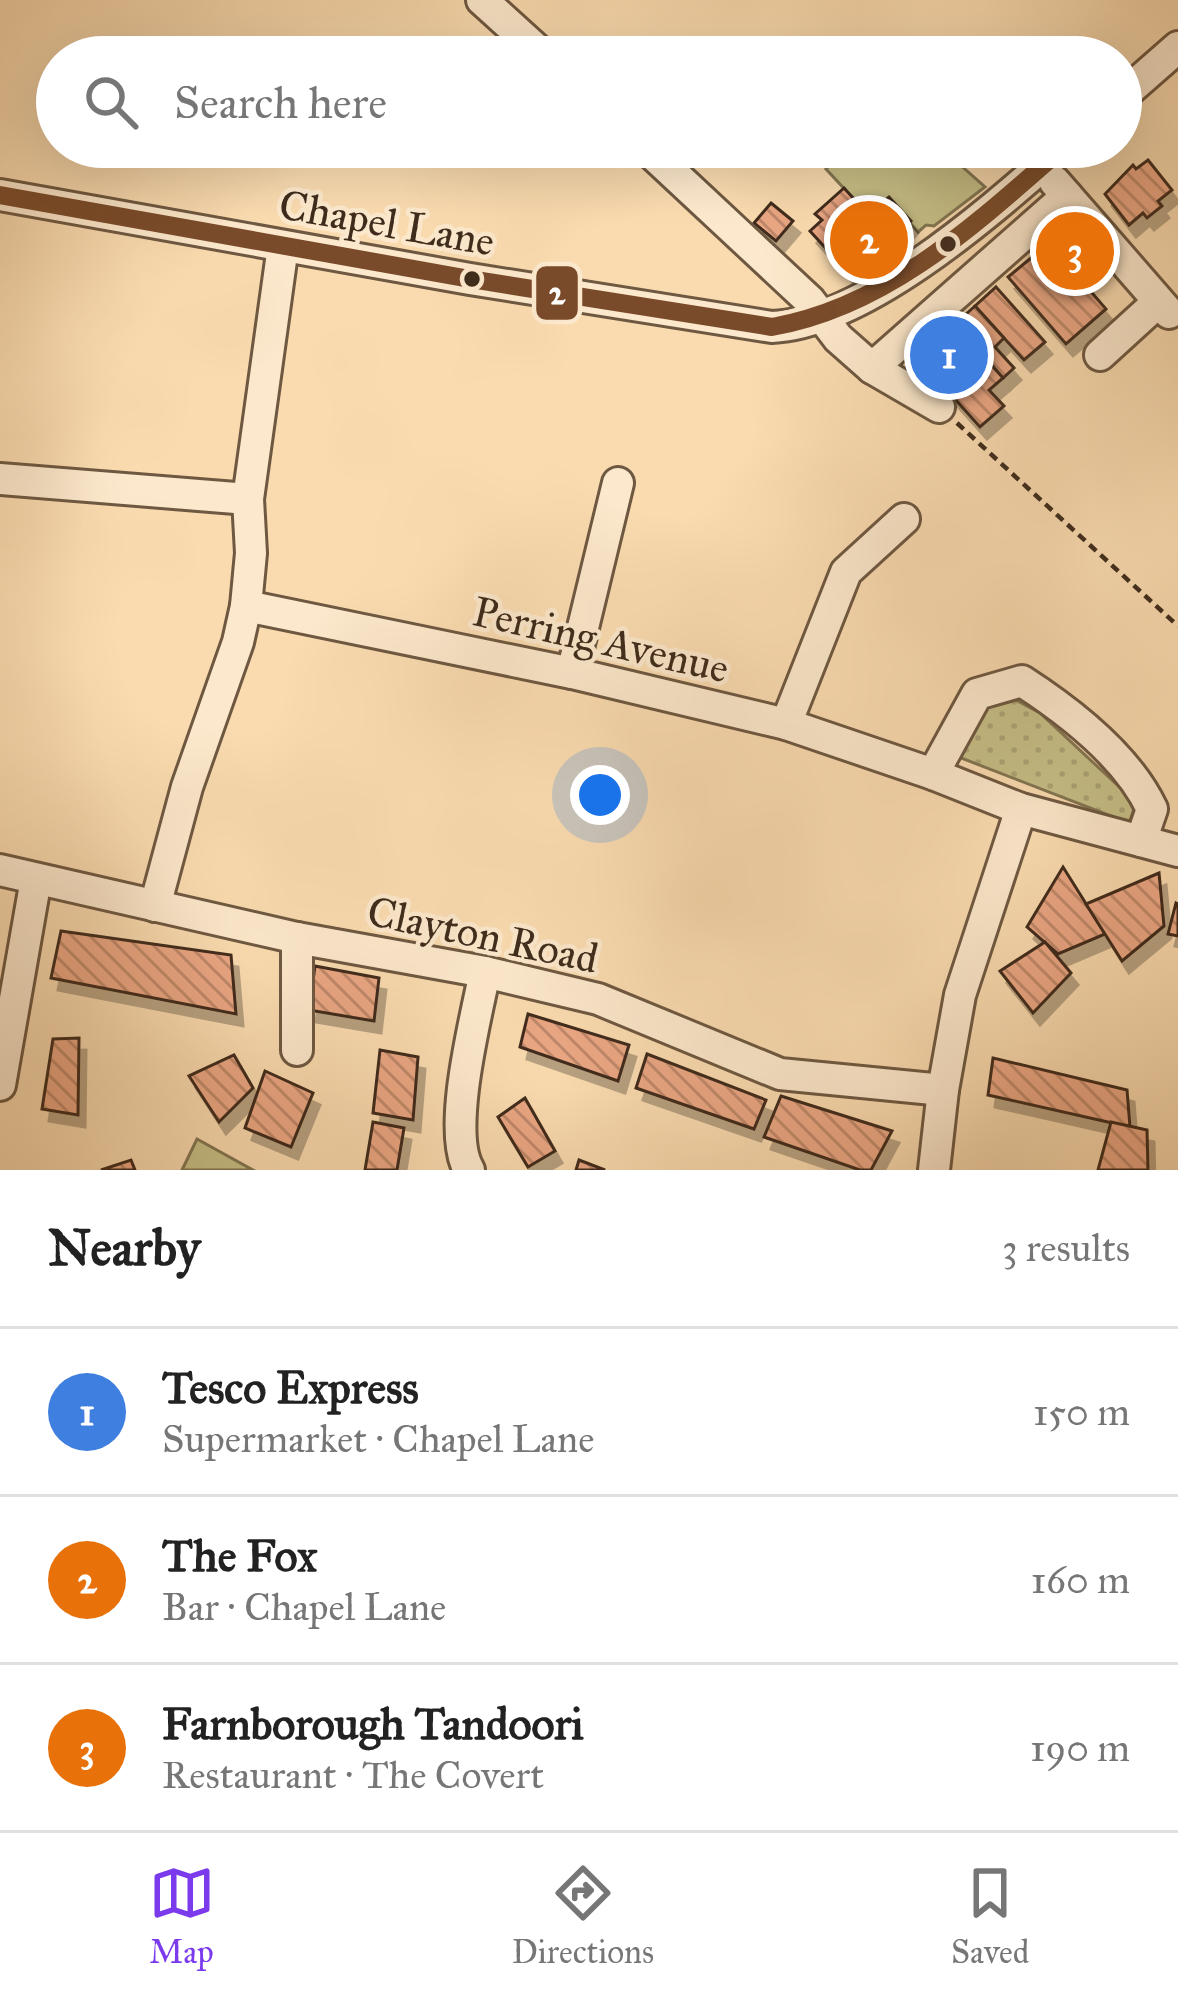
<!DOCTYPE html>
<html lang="en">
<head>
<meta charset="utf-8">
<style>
  body { margin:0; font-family:"IM FELL Great Primer",serif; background:#f2f2f2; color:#222 }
  .you { position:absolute; left:600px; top:795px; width:42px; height:42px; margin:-30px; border:9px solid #fff; border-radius:50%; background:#1a73e8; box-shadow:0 0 0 18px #1a73e833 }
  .badge { display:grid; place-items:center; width:78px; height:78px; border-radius:50%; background:#7c3aed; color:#fff; font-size:39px; font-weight:700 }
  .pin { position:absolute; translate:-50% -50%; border:6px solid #fff; box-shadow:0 3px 12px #0006 }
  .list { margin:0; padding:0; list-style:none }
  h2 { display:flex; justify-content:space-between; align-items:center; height:156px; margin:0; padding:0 48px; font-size:51px }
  h2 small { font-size:39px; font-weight:400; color:#767676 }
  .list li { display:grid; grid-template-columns:78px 1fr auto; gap:36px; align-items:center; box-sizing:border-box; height:168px; padding:0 48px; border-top:3px solid #e0e0e0 }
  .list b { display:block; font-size:45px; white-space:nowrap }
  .list p { margin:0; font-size:39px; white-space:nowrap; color:#767676 }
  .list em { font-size:39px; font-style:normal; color:#767676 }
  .icon { flex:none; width:66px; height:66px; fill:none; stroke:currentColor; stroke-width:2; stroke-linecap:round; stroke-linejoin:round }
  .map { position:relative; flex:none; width:1178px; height:1170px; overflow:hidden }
  .search { position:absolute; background:#fff; box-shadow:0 12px 48px #0002; left:36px; right:36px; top:36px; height:132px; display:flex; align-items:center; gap:30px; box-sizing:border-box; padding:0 42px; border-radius:66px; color:#767676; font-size:45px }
  .sheet { height:660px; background:#fff }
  nav { display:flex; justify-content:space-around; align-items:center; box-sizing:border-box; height:168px; border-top:3px solid #e0e0e0; background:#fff; font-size:33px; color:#767676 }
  nav a { display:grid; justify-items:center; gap:6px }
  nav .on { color:#7c3aed }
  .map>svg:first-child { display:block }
  .grass { fill:url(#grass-dots); stroke:#827551; stroke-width:3 }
  .green { fill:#c6be86; stroke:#827551; stroke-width:3 }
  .building { fill:url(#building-back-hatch); stroke:#3f2c1c; stroke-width:3; filter:url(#shadow) }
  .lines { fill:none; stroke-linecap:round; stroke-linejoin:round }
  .minor-casing { stroke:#6e5841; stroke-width:36 }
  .path { stroke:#3f2c1c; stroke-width:4.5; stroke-dasharray:9 6; stroke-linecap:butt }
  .minor { stroke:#fce8cc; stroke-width:30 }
  .bus-1-casing { stroke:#fce8cc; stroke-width:27 }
  .bus-1 { stroke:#7a4b2a; stroke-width:18 }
  .bus-dot { fill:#3f2c1c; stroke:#fce8cc; stroke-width:4.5 }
  .labels { text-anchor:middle; stroke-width:9; stroke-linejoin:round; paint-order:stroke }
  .street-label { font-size:42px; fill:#3f2c1c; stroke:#fce8cc }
  .line-badge { stroke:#fce8cc; stroke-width:4.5 }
  .badge-label { font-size:33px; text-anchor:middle; font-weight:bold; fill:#fff }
</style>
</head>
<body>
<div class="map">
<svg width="1178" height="1170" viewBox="0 0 1178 1170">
  <defs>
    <pattern id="grass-dots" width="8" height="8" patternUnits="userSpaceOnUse" patternTransform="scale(3)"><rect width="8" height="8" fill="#c6be86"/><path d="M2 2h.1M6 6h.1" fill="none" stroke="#aba373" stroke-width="1.8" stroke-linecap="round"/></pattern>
    <pattern id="building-back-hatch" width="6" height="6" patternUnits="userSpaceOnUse" patternTransform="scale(3)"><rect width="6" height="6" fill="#eba784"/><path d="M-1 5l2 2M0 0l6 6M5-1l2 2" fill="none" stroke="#c0886b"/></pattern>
    <filter id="shadow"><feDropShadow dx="7" dy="12" stdDeviation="0" flood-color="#0004"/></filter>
  </defs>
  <rect width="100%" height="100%" fill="#fadbb0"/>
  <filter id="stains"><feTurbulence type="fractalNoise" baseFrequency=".00167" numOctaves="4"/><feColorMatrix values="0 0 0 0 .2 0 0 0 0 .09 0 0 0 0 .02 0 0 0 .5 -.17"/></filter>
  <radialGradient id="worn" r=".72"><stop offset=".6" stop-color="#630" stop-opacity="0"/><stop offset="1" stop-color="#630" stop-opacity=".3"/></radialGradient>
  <!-- grass -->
  <path class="grass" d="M1016 700 1040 713 1128 795 1134 809 1129 823 956 756 986 708Z"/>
  <!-- green -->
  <g class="green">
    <path d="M850 147H940L985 187 934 226 926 225 918 232 889 198 882 203 877 198 864 210 826 169Z"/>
    <path d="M197 1139 253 1170H182Z"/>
  </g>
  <!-- building -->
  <g class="building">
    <path d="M1148 160 1172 190 1158 201 1162 206 1147 218 1143 213 1129 225 1105 194 1133 165 1136 169Z"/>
    <path d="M844 188 864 210 878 198 882 203 889 197 911 221 873 263 869 259 851 276 810 231 822 220 815 214Z"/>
    <path d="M771 203 793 221 776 241 754 223Z"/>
    <path d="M1071 223 1100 257 1078 276 1049 243Z"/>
    <path d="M1049 243 1106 309 1066 344 1008 277Z"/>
    <path d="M996 287 1045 342 1024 360 975 306Z"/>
    <path d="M975 306 1004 338 995 347 1014 368 1003 378 955 324Z"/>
    <path d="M955 324 1003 378 989 390 1004 406 980 427 918 358Z"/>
    <path d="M1063 867 1105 934 1058 954 1027 927Z"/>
    <path d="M1159 873 1164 926 1122 961 1086 904Z"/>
    <path d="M1176 903 1178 904V936L1168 934Z"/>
    <path d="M61 931 231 955 236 1014 51 978Z"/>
    <path d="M1045 942 1071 973 1033 1013 1000 971Z"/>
    <path d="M315 966 379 978 374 1021 309 1010Z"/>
    <path d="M528 1014 629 1045 618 1081 520 1047Z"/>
    <path d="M79 1038 78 1115 42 1109 53 1039Z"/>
    <path d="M380 1050 418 1057 413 1120 373 1113Z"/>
    <path d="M647 1054 766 1100 754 1129 636 1088Z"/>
    <path d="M234 1055 253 1088 219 1122 189 1076Z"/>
    <path d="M993 1058 1127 1090 1130 1127 988 1095Z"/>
    <path d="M265 1071 313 1093 291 1147 245 1128Z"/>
    <path d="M781 1096 892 1131 871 1170H860L764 1137Z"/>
    <path d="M525 1098 555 1151 528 1167 498 1117Z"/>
    <path d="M373 1122 404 1128 397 1170H365Z"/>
    <path d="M1111 1122 1147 1130 1148 1170H1098Z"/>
    <path d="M131 1160 135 1170H101Z"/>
    <path d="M579 1160 605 1170H576Z"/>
  </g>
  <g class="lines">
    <defs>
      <g id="minor">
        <path d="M482 0 545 57"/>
        <path d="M1121 97 1178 47"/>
        <path d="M645 147 810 301 838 338 872 368 939 407"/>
        <path d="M1055 182 1169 313"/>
        <path d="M0 195 470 279 772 327C866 323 994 208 1064 147"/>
        <path d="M1100 355 1157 303"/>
        <path d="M872 368 1067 196"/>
        <path d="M0 479 248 499"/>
        <path d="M246 606 572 673 786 724 933 774 1021 809 1178 851"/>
        <path d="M572 673 618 483"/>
        <path d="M786 724 846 572 904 519"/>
        <path d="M933 774 977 694 1022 681C1070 712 1127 756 1152 809L1141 841"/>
        <path d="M0 870 297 938 485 972 598 999 780 1074 943 1090"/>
        <path d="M155 906 187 787 238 642 246 606 251 553 248 499 283 246"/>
        <path d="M297 938V1050"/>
        <path d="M0 1085 36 879"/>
        <path d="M469 1170C446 1132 476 1017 485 972"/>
        <path d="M934 1170 943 1090 960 995 1021 809"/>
      </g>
    </defs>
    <!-- minor casing -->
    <use href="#minor" class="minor-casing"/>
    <!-- path -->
    <path class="path" d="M957 423 1178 626"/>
    <!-- minor -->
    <use href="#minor" class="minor"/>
    <defs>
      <path id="bus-1" d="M0 195 470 279 772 327C888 307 978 222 1064 147"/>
    </defs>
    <!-- bus-1 casing -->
    <use href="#bus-1" class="bus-1-casing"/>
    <!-- bus-1 -->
    <use href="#bus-1" class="bus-1"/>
  </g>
  <!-- markers -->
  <g class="bus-dot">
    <circle cx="948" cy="244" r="10"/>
    <circle cx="472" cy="279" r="10"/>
  </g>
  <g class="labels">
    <!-- street labels -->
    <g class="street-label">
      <text transform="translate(387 222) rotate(10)" y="15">Chapel Lane</text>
      <text transform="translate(601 639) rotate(13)" y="15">Perring Avenue</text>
      <text transform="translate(483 934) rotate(12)" y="15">Clayton Road</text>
    </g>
  </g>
  <rect class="line-badge" x="534" y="264" width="46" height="58" rx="12" fill="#7a4b2a"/>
  <g class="badge-label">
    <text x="557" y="304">2</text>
  </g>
  <rect width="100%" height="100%" filter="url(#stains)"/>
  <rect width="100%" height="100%" fill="url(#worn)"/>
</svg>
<div class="you"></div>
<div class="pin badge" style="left:949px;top:355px;background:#3f7fe0">1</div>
<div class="pin badge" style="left:869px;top:240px;background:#e8710a">2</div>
<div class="pin badge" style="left:1075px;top:251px;background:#e8710a">3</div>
<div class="search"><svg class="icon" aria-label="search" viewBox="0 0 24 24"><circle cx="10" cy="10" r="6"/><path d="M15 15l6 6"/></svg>Search here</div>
</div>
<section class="sheet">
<h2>Nearby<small>3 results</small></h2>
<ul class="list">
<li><span class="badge" style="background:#3f7fe0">1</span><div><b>Tesco Express</b><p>Supermarket · Chapel Lane</p></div><em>150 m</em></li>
<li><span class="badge" style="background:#e8710a">2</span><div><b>The Fox</b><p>Bar · Chapel Lane</p></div><em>160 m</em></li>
<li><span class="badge" style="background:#e8710a">3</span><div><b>Farnborough Tandoori</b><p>Restaurant · The Covert</p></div><em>190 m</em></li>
</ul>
</section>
<nav>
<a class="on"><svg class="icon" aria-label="map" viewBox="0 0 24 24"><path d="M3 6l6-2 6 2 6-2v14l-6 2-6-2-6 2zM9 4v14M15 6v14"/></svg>Map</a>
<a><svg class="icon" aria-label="directions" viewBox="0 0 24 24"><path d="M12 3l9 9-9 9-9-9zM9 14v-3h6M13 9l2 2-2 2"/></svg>Directions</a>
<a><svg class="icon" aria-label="saved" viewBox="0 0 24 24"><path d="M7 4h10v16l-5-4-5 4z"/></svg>Saved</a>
</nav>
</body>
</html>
